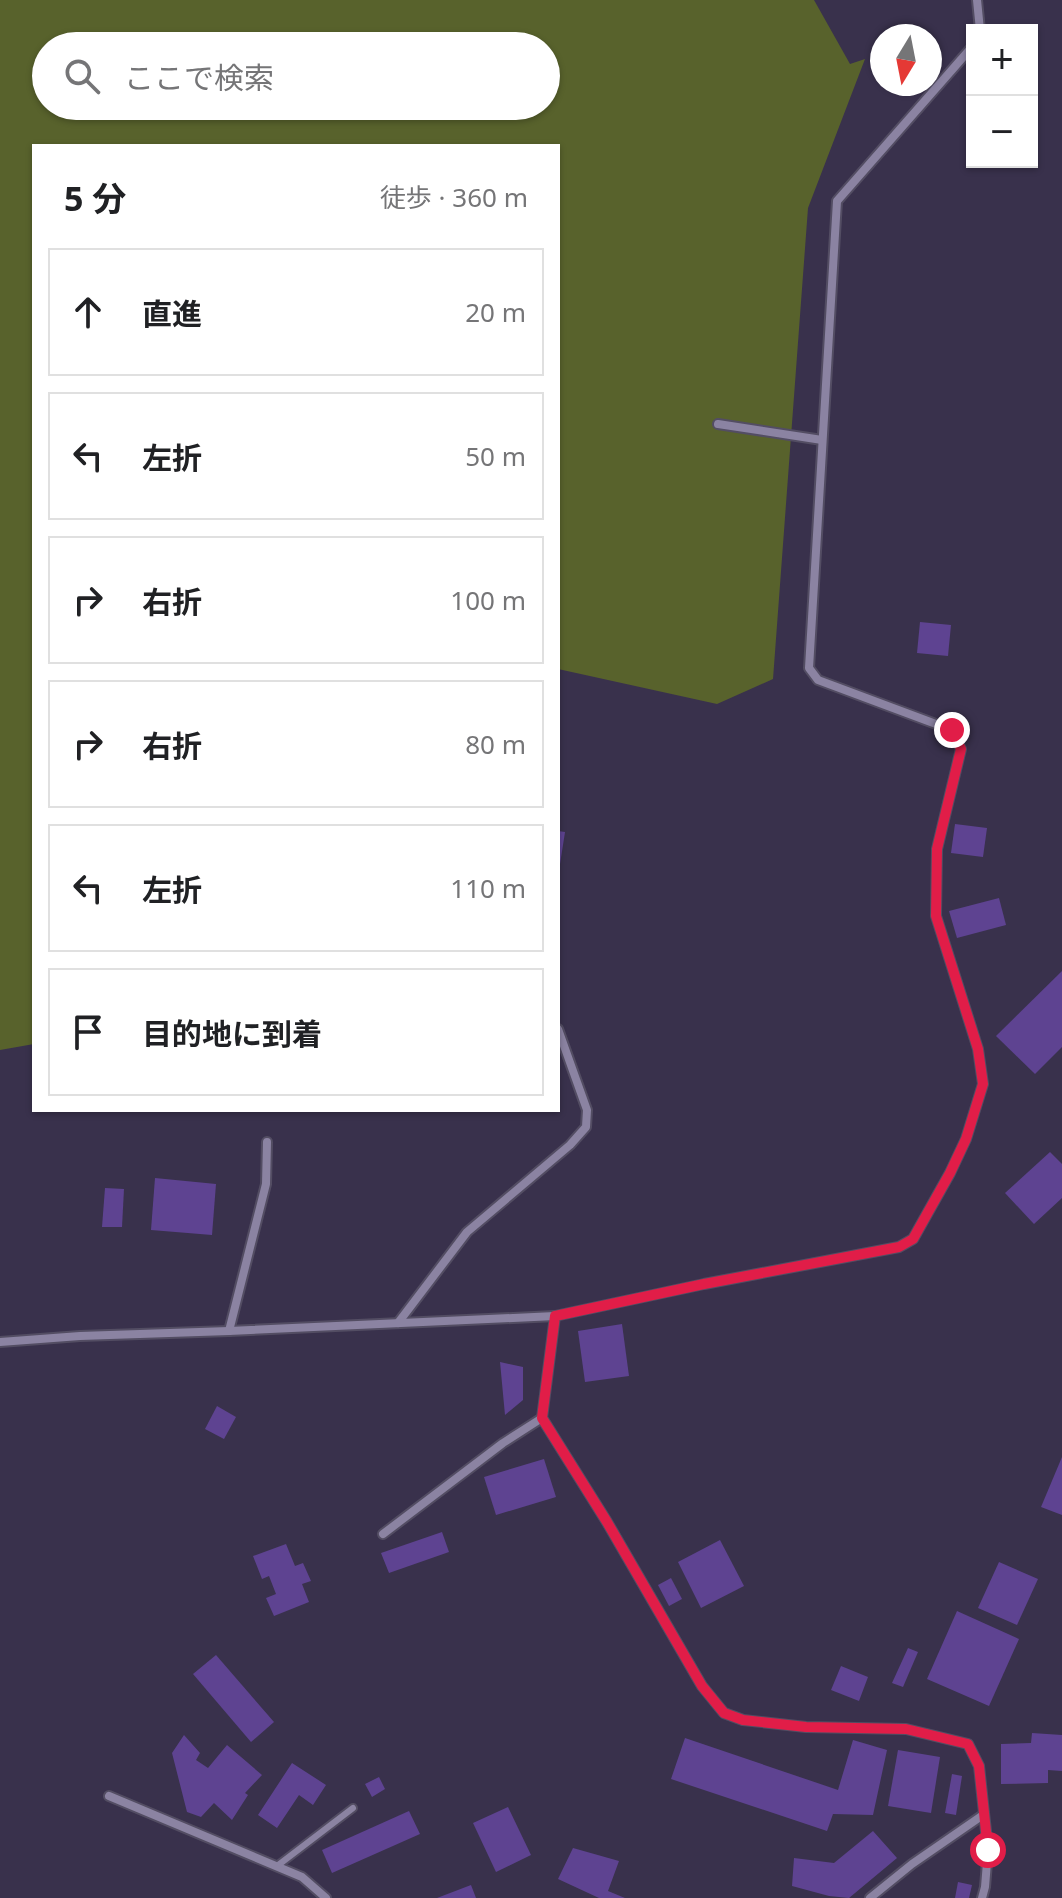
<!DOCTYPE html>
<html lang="ja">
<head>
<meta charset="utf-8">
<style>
  body { margin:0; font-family:"Noto Sans","Noto Sans JP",sans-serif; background:#f2f2f2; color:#202124 }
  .controls { position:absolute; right:24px; top:24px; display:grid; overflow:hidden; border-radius:0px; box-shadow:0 2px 6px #0004 }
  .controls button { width:72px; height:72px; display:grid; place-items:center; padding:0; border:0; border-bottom:2px solid #e0e0e0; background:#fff; color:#202124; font:40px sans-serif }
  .compass { position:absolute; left:870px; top:24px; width:72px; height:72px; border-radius:50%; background:#fff; box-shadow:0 2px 6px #0004; rotate:190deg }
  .stop { position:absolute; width:24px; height:24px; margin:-18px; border:6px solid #e11d48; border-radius:50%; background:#fff }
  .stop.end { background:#e11d48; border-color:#fff; box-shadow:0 2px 8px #0008 }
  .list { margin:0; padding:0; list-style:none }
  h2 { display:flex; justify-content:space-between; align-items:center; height:104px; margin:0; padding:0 32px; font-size:34px }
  h2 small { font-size:26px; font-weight:400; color:#757577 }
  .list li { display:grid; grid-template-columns:52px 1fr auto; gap:24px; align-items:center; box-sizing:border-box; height:128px; margin:0 16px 16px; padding:0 16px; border:2px solid #e0e0e0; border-radius:0px }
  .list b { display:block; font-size:30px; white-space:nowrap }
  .list em { font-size:26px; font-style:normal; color:#757577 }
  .icon { flex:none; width:44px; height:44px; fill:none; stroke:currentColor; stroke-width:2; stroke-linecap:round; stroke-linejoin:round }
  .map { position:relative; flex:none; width:1062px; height:1898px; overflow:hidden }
  .search { position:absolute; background:#fff; box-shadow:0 2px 6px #0004; left:32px; top:32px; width:528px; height:88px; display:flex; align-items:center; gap:20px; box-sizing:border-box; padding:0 28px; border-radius:44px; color:#757577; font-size:30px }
  .panel { position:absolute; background:#fff; box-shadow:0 2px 6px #0004; left:32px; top:144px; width:528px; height:968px; border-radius:0px }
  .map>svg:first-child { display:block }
  .green { fill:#58622c; fill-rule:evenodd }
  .building { fill:#5e4391 }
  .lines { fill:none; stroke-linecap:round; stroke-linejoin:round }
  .lane-casing { stroke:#534d63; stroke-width:10 }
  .street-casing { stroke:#534d63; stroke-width:12 }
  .lane { stroke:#8b83a2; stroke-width:6 }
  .street { stroke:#8b83a2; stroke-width:8 }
  .route { stroke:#e11d48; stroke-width:10 }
</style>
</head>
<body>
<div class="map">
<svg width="1062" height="1898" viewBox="0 0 1062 1898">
  <rect width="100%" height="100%" fill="#39314c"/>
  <!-- green -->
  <path class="green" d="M0 0H814L850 64 865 59 808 208 773 679 717 704 558 669V146H34V1044L0 1050ZM46 46H546V106H46Z"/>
  <!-- building -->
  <g class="building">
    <path d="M920 622 951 625 948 656 917 653Z"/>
    <path d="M955 824 987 828 983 857 951 853Z"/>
    <path d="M558 831 565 832 560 864H558Z"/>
    <path d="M999 898 1006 925 957 938 949 911Z"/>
    <path d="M1062 971V1047L1035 1074 996 1036Z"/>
    <path d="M1050 1152 1062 1164V1198L1034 1224 1005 1193Z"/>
    <path d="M155 1178 216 1184 212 1235 151 1230Z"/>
    <path d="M105 1188 124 1189 122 1227H102Z"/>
    <path d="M622 1324 629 1376 585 1382 578 1331Z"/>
    <path d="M500 1362 523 1367V1400L505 1415Z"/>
    <path d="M217 1406 236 1417 224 1439 205 1429Z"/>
    <path d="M1062 1457V1515L1041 1507Z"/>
    <path d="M544 1459 556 1497 496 1515 484 1477Z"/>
    <path d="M442 1532 449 1552 389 1573 381 1553Z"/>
    <path d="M720 1540 744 1586 701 1608 678 1562Z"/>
    <path d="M286 1544 295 1566 303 1563 311 1581 302 1584 309 1602 274 1616 266 1598 276 1594 269 1576 262 1579 253 1556Z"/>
    <path d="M999 1562 1038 1579 1017 1625 978 1608Z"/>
    <path d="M671 1578 682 1599 669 1606 658 1585Z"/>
    <path d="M957 1611 1019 1639 989 1706 927 1679Z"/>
    <path d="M908 1648 918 1652 903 1687 892 1683Z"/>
    <path d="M216 1655 274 1722 251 1742 193 1674Z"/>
    <path d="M841 1666 868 1677 859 1701 831 1690Z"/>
    <path d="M1032 1733 1062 1735V1771L1048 1770V1783L1001 1784V1744L1031 1743Z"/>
    <path d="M184 1735 200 1753 196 1760 208 1768 227 1745 262 1775 245 1793 248 1795 232 1820 214 1803 201 1817 187 1812 172 1753Z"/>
    <path d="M685 1738 838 1790 853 1740 887 1750 873 1815 833 1814 827 1831 671 1779Z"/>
    <path d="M898 1750 940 1757 931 1813 888 1806Z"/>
    <path d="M292 1763 326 1785 313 1805 299 1795 277 1828 258 1815Z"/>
    <path d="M952 1774 962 1776 956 1815 945 1813Z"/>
    <path d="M379 1777 385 1789 372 1797 365 1784Z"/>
    <path d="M508 1807 531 1855 496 1872 473 1823Z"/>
    <path d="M409 1811 420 1834 332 1873 322 1850Z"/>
    <path d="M873 1831 897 1858 849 1898 829 1896 792 1886 794 1858 834 1863Z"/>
    <path d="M573 1848 619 1861 608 1891 625 1898H599L558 1879Z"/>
    <path d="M958 1882 972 1885 969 1898H955Z"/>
    <path d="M471 1885 476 1898H437Z"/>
  </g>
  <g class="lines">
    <defs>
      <path id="lane" d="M277 1866 353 1808"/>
      <g id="street">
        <path d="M977 0 980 30"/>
        <path d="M718 424 822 440"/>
        <path d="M555 1316 542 1418 607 1522 702 1686 724 1713 743 1720 806 1727 906 1729 968 1744 979 1766 988 1850 985 1887 982 1898"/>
        <path d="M398 1323 467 1232 570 1145 586 1127 587 1110 558 1029"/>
        <path d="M229 1331 266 1184 267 1142"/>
        <path d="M0 1342 80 1336 229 1331 555 1316 704 1284 899 1247 913 1239 950 1173 966 1139 983 1084 978 1049 936 916 937 849 961 749 952 730 818 680 809 668 837 201 972 47"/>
        <path d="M383 1534 503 1443 542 1418"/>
        <path d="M109 1796 302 1877 326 1898"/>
        <path d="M870 1898 912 1864 983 1815"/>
      </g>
    </defs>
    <!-- lane casing -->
    <use href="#lane" class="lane-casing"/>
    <!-- street casing -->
    <use href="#street" class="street-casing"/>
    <!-- lane -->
    <use href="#lane" class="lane"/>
    <!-- street -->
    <use href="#street" class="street"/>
  </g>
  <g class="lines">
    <!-- route -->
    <path class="route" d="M952 730 961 749 937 849 936 916 978 1049 983 1084 966 1139 950 1173 913 1239 899 1247 704 1284 555 1316 542 1418 607 1522 702 1686 724 1713 743 1720 806 1727 906 1729 968 1744 979 1766 988 1850"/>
  </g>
</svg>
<div class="controls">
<button>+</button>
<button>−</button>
</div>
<svg class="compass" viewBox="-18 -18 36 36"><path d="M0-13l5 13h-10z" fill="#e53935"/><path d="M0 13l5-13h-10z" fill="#757577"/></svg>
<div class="stop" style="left:988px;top:1850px"></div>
<div class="stop end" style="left:952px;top:730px"></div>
<div class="search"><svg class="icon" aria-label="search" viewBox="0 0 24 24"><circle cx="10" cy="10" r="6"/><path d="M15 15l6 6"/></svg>ここで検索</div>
<section class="panel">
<h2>5 分<small>徒歩 · 360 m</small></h2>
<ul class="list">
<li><svg class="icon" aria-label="ahead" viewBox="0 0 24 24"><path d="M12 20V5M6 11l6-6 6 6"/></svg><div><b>直進</b></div><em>20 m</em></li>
<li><svg class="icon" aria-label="left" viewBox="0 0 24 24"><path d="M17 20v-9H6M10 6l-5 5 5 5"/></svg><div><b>左折</b></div><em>50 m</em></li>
<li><svg class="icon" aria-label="right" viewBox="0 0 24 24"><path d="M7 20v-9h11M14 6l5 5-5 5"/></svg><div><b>右折</b></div><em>100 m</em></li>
<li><svg class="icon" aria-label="right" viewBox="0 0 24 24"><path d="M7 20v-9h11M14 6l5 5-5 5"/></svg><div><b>右折</b></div><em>80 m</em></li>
<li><svg class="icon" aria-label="left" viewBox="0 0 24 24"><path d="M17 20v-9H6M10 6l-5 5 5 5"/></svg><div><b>左折</b></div><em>110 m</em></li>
<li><svg class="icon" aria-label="arrive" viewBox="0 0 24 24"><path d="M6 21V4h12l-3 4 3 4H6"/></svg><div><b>目的地に到着</b></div></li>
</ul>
</section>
</div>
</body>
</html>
